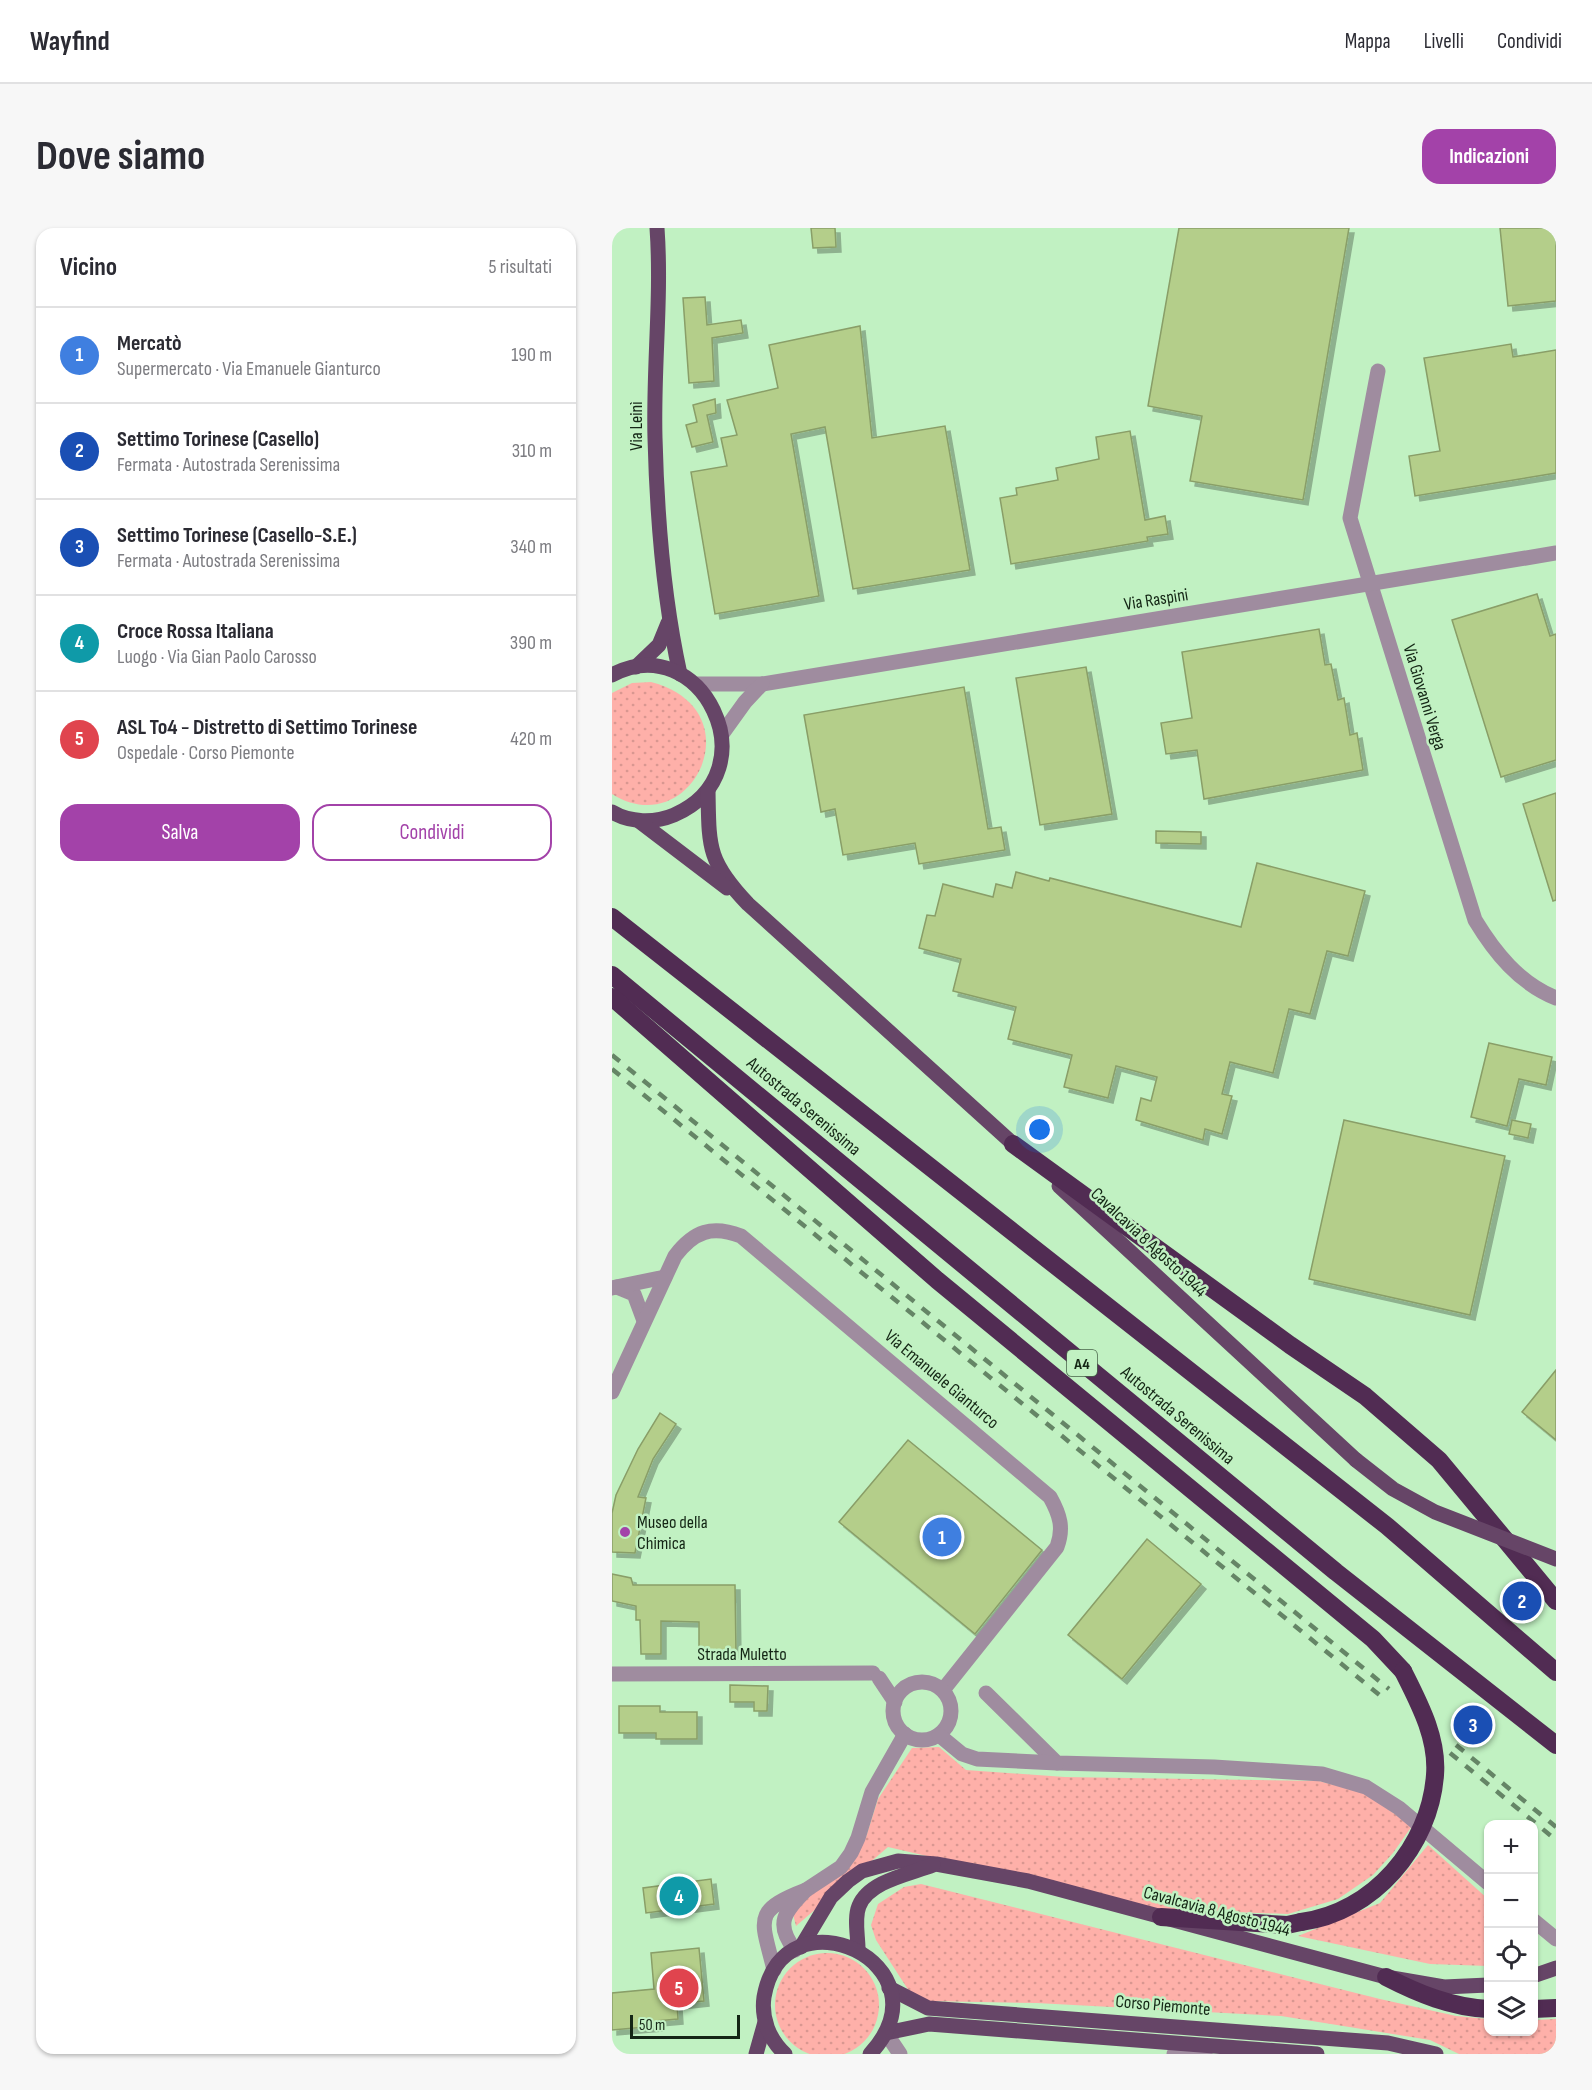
<!DOCTYPE html>
<html lang="it">
<head>
<meta charset="utf-8">
<style>
  body { margin:0; font-family:"Sofia Sans Condensed",sans-serif; background:#f7f7f7; color:#2b2b33 }
  .controls { position:absolute; right:18px; bottom:18px; display:grid; overflow:hidden; border-radius:12px; box-shadow:0 2px 4px #0004 }
  .controls button { width:54px; height:54px; display:grid; place-items:center; padding:0; border:0; border-bottom:2px solid #e1e1e2; background:#fff; color:#2b2b33; font:30px sans-serif }
  .scale { position:absolute; left:18px; bottom:15px; width:110px; box-sizing:border-box; padding-left:6px; border:3px solid #142615; border-top:0; font-size:16px; line-height:21px; white-space:nowrap; color:#142615; -webkit-text-stroke:4px #c1f1c2; paint-order:stroke }
  .you { position:absolute; left:428px; top:902px; width:21px; height:21px; margin:-15px; border:4px solid #fff; border-radius:50%; background:#1a73e8; box-shadow:0 0 0 9px #1a73e833 }
  .badge { display:grid; place-items:center; width:39px; height:39px; border-radius:50%; background:#a342a9; color:#fff; font-size:20px; font-weight:700 }
  .pin { position:absolute; translate:-50% -50%; border:3px solid #fff; box-shadow:0 2px 6px #0006 }
  .list { margin:0; padding:0; list-style:none }
  h2 { display:flex; justify-content:space-between; align-items:center; height:78px; margin:0; padding:0 24px; font-size:26px }
  h2 small { font-size:20px; font-weight:400; color:#7c7c81 }
  .list li { display:grid; grid-template-columns:39px 1fr auto; gap:18px; align-items:center; box-sizing:border-box; height:96px; padding:0 24px; border-top:2px solid #e1e1e2 }
  .list b { display:block; font-size:22px; white-space:nowrap }
  .list p { margin:0; font-size:20px; white-space:nowrap; color:#7c7c81 }
  .list em { font-size:20px; font-style:normal; color:#7c7c81 }
  .actions { display:flex; gap:12px; padding:18px 24px }
  .actions a { flex:1; padding:14px 0; border:2px solid #a342a9; border-radius:18px; text-align:center; font-size:21px; color:#a342a9 }
  .actions .main { background:#a342a9; color:#fff }
  .icon { flex:none; width:33px; height:33px; fill:none; stroke:currentColor; stroke-width:2; stroke-linecap:round; stroke-linejoin:round }
  .map { position:relative; flex:none; width:944px; height:1826px; overflow:hidden; border-radius:18px }
  header { display:flex; align-items:center; gap:36px; box-sizing:border-box; height:84px; padding:0 30px; background:#fff; border-bottom:2px solid #e1e1e2 }
  header strong { font-size:28px }
  nav { display:flex; gap:33px; margin-inline-start:auto; font-size:21px }
  .intro { display:flex; align-items:center; justify-content:space-between; box-sizing:border-box; height:144px; padding:0 36px }
  h1 { margin:0; font-size:42px }
  .button { padding:15px 27px; border-radius:18px; background:#a342a9; color:#fff; font-size:21px; font-weight:700 }
  main { display:flex; gap:36px; padding:0 36px }
  aside { flex:1; background:#fff; border-radius:18px; box-shadow:0 2px 4px #0004 }
  .map>svg:first-child { display:block }
  .grass { fill:url(#grass-dots) }
  .building { fill:#b4ce8a; stroke:#899e67; stroke-width:1.5; filter:url(#shadow) }
  .lines { fill:none; stroke-linecap:round; stroke-linejoin:round }
  .minor { stroke:#9f8c9f; stroke-width:15 }
  .major { stroke:#664567; stroke-width:15 }
  .highway { stroke:#512c53; stroke-width:18 }
  .rail { stroke:#658566; stroke-width:4.5; stroke-dasharray:10 10; stroke-linecap:butt }
  .major-bridge { stroke:#664567; stroke-width:15 }
  .highway-bridge { stroke:#512c53; stroke-width:18 }
  .poi-dot { fill:#a342a9; stroke:#c1f1c2; stroke-width:2 }
  .labels { text-anchor:middle; stroke-width:5; stroke-linejoin:round; paint-order:stroke }
  .shield { fill:#c1f1c2; stroke:#486349; stroke-width:1.5 }
  .shield-label { font-size:16px; font-weight:bold; fill:#142615 }
  .street-label { font-size:18px; fill:#142615; stroke:#c1f1c2 }
  .poi-label { font-size:18px; fill:#142615; stroke:#c1f1c2; text-anchor:start }
</style>
</head>
<body>
<header>
<strong>Wayfind</strong>
<nav><a>Mappa</a><a>Livelli</a><a>Condividi</a></nav>
</header>
<div class="intro"><h1>Dove siamo</h1><a class="button">Indicazioni</a></div>
<main>
<aside>
<h2>Vicino<small>5 risultati</small></h2>
<ul class="list">
<li><span class="badge" style="background:#3f7fe0">1</span><div><b>Mercatò</b><p>Supermercato · Via Emanuele Gianturco</p></div><em>190 m</em></li>
<li><span class="badge" style="background:#1a4fb4">2</span><div><b>Settimo Torinese (Casello)</b><p>Fermata · Autostrada Serenissima</p></div><em>310 m</em></li>
<li><span class="badge" style="background:#1a4fb4">3</span><div><b>Settimo Torinese (Casello-S.E.)</b><p>Fermata · Autostrada Serenissima</p></div><em>340 m</em></li>
<li><span class="badge" style="background:#0f9aa8">4</span><div><b>Croce Rossa Italiana</b><p>Luogo · Via Gian Paolo Carosso</p></div><em>390 m</em></li>
<li><span class="badge" style="background:#e0444e">5</span><div><b>ASL To4 - Distretto di Settimo Torinese</b><p>Ospedale · Corso Piemonte</p></div><em>420 m</em></li>
</ul>
<div class="actions"><a class="main">Salva</a><a>Condividi</a></div>
</aside>
<div class="map">
<svg width="944" height="1826" viewBox="0 0 944 1826">
  <defs>
    <pattern id="grass-dots" width="8" height="8" patternUnits="userSpaceOnUse" patternTransform="scale(1.5)"><rect width="8" height="8" fill="#feb0a9"/><path d="M2 2h.1M6 6h.1" fill="none" stroke="#d99791" stroke-width="1.8" stroke-linecap="round"/></pattern>
    <filter id="shadow"><feDropShadow dx="5" dy="5" stdDeviation="0" flood-color="#0004"/></filter>
  </defs>
  <rect width="100%" height="100%" fill="#c1f1c2"/>
  <!-- grass -->
  <g class="grass">
    <path d="M39 454C145 482 79 616 0 566V465L20 455Z"/>
    <path d="M327 1519 354 1542 453 1549 707 1553 753 1565 800 1598 781 1625 761 1647 726 1671 676 1686 542 1681 276 1619 184 1698 181 1686 254 1609 266 1571 300 1520Z"/>
    <path d="M816 1617 876 1671V1738L818 1736 686 1708 768 1675Z"/>
    <path d="M309 1656 768 1771 844 1788 876 1791V1804H921L922 1792 944 1791V1826H847L818 1812 669 1788 424 1775 315 1773 297 1763 264 1712 259 1697 266 1676 292 1659Z"/>
    <circle cx="215" cy="1777" r="52"/>
  </g>
  <!-- building -->
  <g class="building">
    <path d="M199 0H223L224 19 201 20Z"/>
    <path d="M567 0H737L691 272 578 253 590 188 536 178Z"/>
    <path d="M888 0H944V73L896 78Z"/>
    <path d="M93 69 95 97 129 92 131 105 100 110 102 153 77 155 71 70Z"/>
    <path d="M248 98 260 210 333 198 358 342 241 361 213 199 179 206 207 368 103 386 79 244 115 238 109 210 125 207 115 172 166 160 157 117Z"/>
    <path d="M899 116 901 129 944 122V245L803 268 797 228 828 223 812 130Z"/>
    <path d="M103 171 104 185 95 187 101 214 80 219 74 197 85 194 81 177Z"/>
    <path d="M518 203 533 292 553 288 556 306 535 309 536 313 399 336 388 270 405 267 404 260 446 252 444 240 487 231 484 209Z"/>
    <path d="M925 366 938 408 944 406V532L889 549 840 392Z"/>
    <path d="M707 401 713 437 719 436 726 472 732 470 738 507 745 505 751 542 592 571 585 522 554 526 549 495 580 490 570 424Z"/>
    <path d="M474 439 500 586 428 597 404 450Z"/>
    <path d="M352 459 376 601 389 599 393 622 307 636 303 615 231 627 223 581 209 584 192 487Z"/>
    <path d="M944 565V672L941 673 911 576Z"/>
    <path d="M544 603 589 604V616L544 615Z"/>
    <path d="M645 635 753 663 736 728 715 723 698 786 677 781 661 845 618 834 610 866 620 868 610 906 593 901 591 912 524 892 529 870 539 873 545 849 504 838 496 870 452 859 460 827 396 811 404 779 341 763 349 731 307 720 315 687 323 688 331 656 381 669 384 656 400 660 404 644 437 653 438 650 629 699Z"/>
    <path d="M877 815 940 829 934 857 907 851 895 898 859 889Z"/>
    <path d="M732 892 893 928 858 1087 697 1051Z"/>
    <path d="M900 892 919 896 916 910 897 906Z"/>
    <path d="M944 1142V1212L910 1184Z"/>
    <path d="M48 1185 64 1196 41 1231 26 1269 34 1270 23 1325 0 1324V1285L4 1267 26 1221Z"/>
    <path d="M296 1212 430 1322 363 1406 227 1294Z"/>
    <path d="M535 1311 589 1356 510 1451 456 1407Z"/>
    <path d="M0 1346 19 1350 21 1357H123L124 1425H87V1394L49 1393V1426H29L28 1392H24V1378L0 1373Z"/>
    <path d="M118 1457 156 1458 155 1483H142V1474H118Z"/>
    <path d="M7 1478H48V1484H85V1511H44V1505H7Z"/>
    <path d="M99 1651 102 1676 34 1685 31 1660Z"/>
    <path d="M87 1720 92 1773 65 1776 66 1791 44 1793 45 1798 0 1802V1765L42 1761 39 1725Z"/>
  </g>
  <g class="lines">
    <!-- minor -->
    <g class="minor">
      <path d="M766 143 738 290 863 692C883 725 907 755 944 770"/>
      <path d="M83 456H150L944 325"/>
      <path d="M110 506 133 474 150 456"/>
      <path d="M5 1059 22 1066 32 1093"/>
      <path d="M0 1060 53 1049"/>
      <path d="M0 1164 63 1028C82 1003 100 997 129 1008L438 1269C448 1287 452 1300 445 1319L331 1462"/>
      <path d="M0 1446 261 1445"/>
      <path d="M267 1450 283 1474"/>
      <circle cx="310" cy="1483" r="29"/>
      <path d="M374 1465 445 1535 602 1539 710 1546 754 1559 787 1580 876 1655"/>
      <path d="M327 1507 350 1526 365 1531 445 1535"/>
      <path d="M194 1662 229 1639 239 1625 246 1610 260 1564 293 1506"/>
      <path d="M921 1692 944 1711"/>
      <path d="M162 1742C150 1692 139 1683 194 1662 173 1684 162 1695 183 1722"/>
      <path d="M274 1805 288 1826"/>
      <path d="M562 1826 597 1819"/>
    </g>
    <!-- major -->
    <g class="major">
      <path d="M45 0C50 70 41 140 43 210 45 289 51 369 68 446"/>
      <path d="M24 439 47 417 56 395"/>
      <path d="M0 447C88 399 162 543 62 587 43 595 18 595 0 584"/>
      <path d="M96 562C97 619 95 633 136 676L409 923"/>
      <path d="M27 593 115 660"/>
      <path d="M447 958 744 1232"/>
      <path d="M189 1719 219 1669 236 1653 250 1643 286 1633 324 1636 416 1653 774 1749 832 1759 876 1757"/>
      <path d="M246 1721C246 1708 242 1690 247 1678 257 1653 298 1646 321 1637"/>
      <path d="M921 1748 944 1740"/>
      <path d="M277 1760 316 1780 776 1815 824 1826"/>
      <path d="M274 1805 317 1796 705 1826"/>
      <path d="M144 1826 153 1794"/>
      <path d="M173 1826C157 1811 149 1790 152 1769 171 1658 341 1736 258 1826"/>
    </g>
    <!-- highway -->
    <g class="highway">
      <path d="M0 689 775 1298 944 1444"/>
      <path d="M0 747 724 1344 944 1517"/>
      <path d="M0 769 325 1052 761 1411 791 1443"/>
      <path d="M401 916 678 1117 753 1168 827 1232 944 1373"/>
      <path d="M549 1689 675 1697 689 1694"/>
      <path d="M774 1749C807 1766 839 1779 876 1781"/>
      <path d="M921 1781 944 1780"/>
    </g>
    <!-- rail -->
    <g class="rail">
      <path d="M0 827 777 1461"/>
      <path d="M0 841 770 1469"/>
      <path d="M844 1517 944 1599"/>
      <path d="M838 1525 944 1612"/>
    </g>
    <!-- major-bridge -->
    <path class="major-bridge" d="M744 1232 781 1261 823 1284 944 1331"/>
    <!-- highway-bridge -->
    <path class="highway-bridge" d="M689 1694C761 1685 818 1618 823 1547 826 1510 807 1475 791 1443"/>
  </g>
  <!-- markers -->
  <circle class="poi-dot" cx="13" cy="1304" r="6"/>
  <g class="labels">
    <!-- shield labels -->
    <rect class="shield" x="455" y="1122" width="30" height="26" rx="4.5"/>
    <g class="shield-label">
      <text x="470" y="1141">A4</text>
    </g>
    <!-- street labels -->
    <g class="street-label">
      <text transform="translate(24 198) rotate(-90)" y="6">Via Leinì</text>
      <text transform="translate(544 371) rotate(-9)" y="6">Via Raspini</text>
      <text transform="translate(813 469) rotate(73)" y="6">Via Giovanni Verga</text>
      <text transform="translate(192 878) rotate(40)" y="6">Autostrada Serenissima</text>
      <text transform="translate(537 1014) rotate(43)" y="6">Cavalcavia 8 Agosto 1944</text>
      <text transform="translate(330 1151) rotate(40)" y="6">Via Emanuele Gianturco</text>
      <text transform="translate(566 1187) rotate(40)" y="6">Autostrada Serenissima</text>
      <text x="130" y="1432">Strada Muletto</text>
      <text transform="translate(605 1683) rotate(15)" y="6">Cavalcavia 8 Agosto 1944</text>
      <text transform="translate(551 1777) rotate(5)" y="6">Corso Piemonte</text>
    </g>
    <!-- poi labels -->
    <g class="poi-label">
      <text x="25" y="1300">Museo della<tspan x="25" dy="21">Chimica</tspan></text>
    </g>
  </g>
</svg>
<div class="controls">
<button>+</button>
<button>−</button>
<button><svg class="icon" aria-label="locate" viewBox="0 0 24 24"><circle cx="12" cy="12" r="6"/><path d="M12 2v4M12 18v4M2 12h4M18 12h4"/></svg></button>
<button><svg class="icon" aria-label="layers" viewBox="0 0 24 24"><path d="M12 4l9 5-9 5-9-5zM3 14l9 5 9-5"/></svg></button>
</div>
<div class="scale">50 m</div>
<div class="you"></div>
<div class="pin badge" style="left:330px;top:1309px;background:#3f7fe0">1</div>
<div class="pin badge" style="left:910px;top:1373px;background:#1a4fb4">2</div>
<div class="pin badge" style="left:861px;top:1497px;background:#1a4fb4">3</div>
<div class="pin badge" style="left:67px;top:1668px;background:#0f9aa8">4</div>
<div class="pin badge" style="left:67px;top:1760px;background:#e0444e">5</div>
</div>
</main>
</body>
</html>
